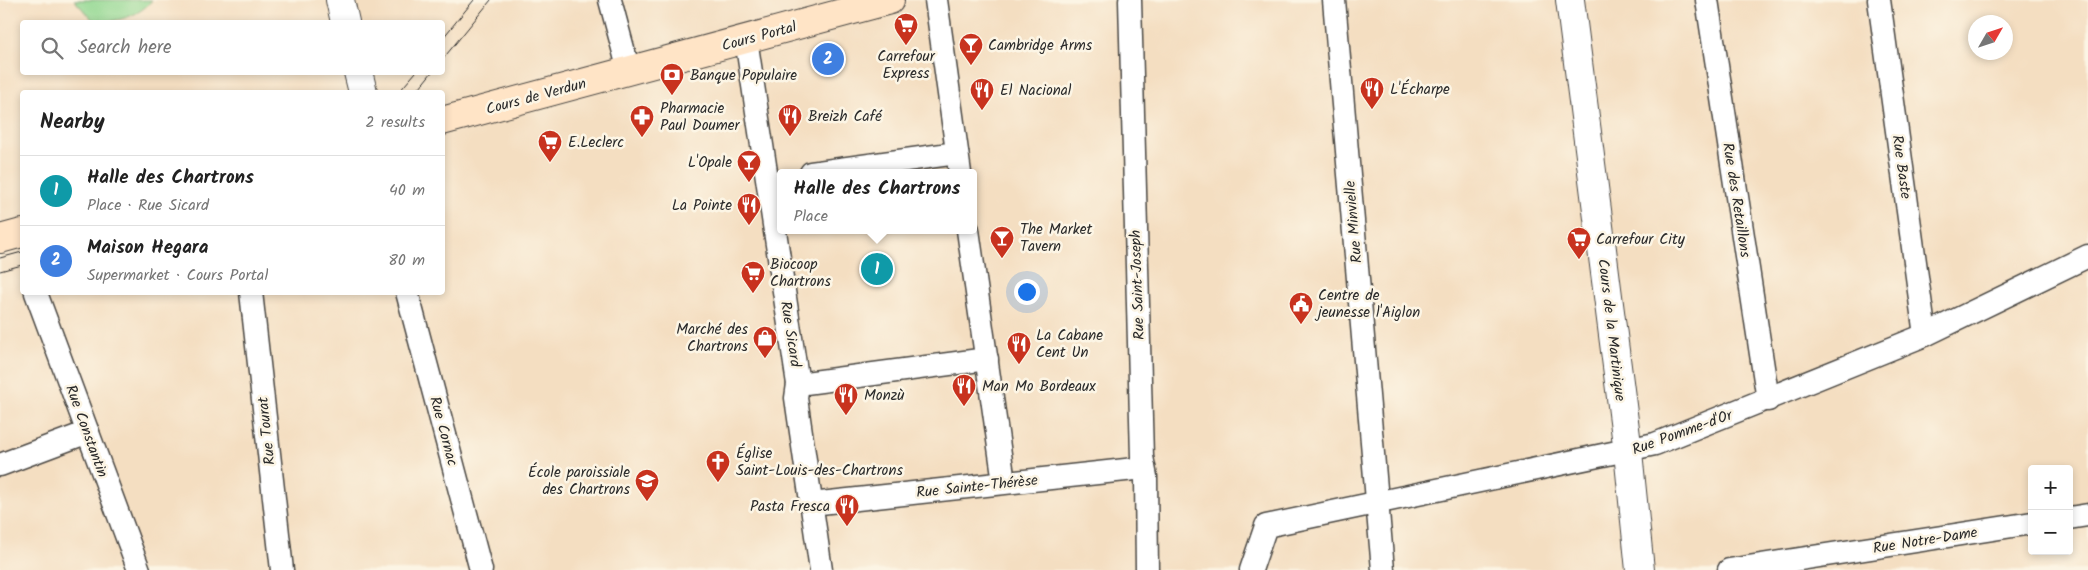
<!DOCTYPE html>
<html lang="en">
<head>
<meta charset="utf-8">
<style>
  body { margin:0; font-family:Kalam,sans-serif; background:#f6f6f6; color:#222 }
  .controls { position:absolute; right:15px; bottom:15px; display:grid; overflow:hidden; border-radius:5px; box-shadow:0 2px 8px #0003 }
  .controls button { width:45px; height:45px; display:grid; place-items:center; padding:0; border:0; border-bottom:1px solid #e0e0e0; background:#fff; color:#222; font:25px sans-serif }
  .compass { position:absolute; left:1968px; top:15px; width:45px; height:45px; border-radius:50%; background:#fff; box-shadow:0 2px 8px #0003; rotate:51deg }
  .you { position:absolute; left:1026px; top:291px; width:18px; height:18px; margin:-12px; border:4px solid #fff; border-radius:50%; background:#1a73e8; box-shadow:0 0 0 8px #1a73e833 }
  .badge { display:grid; place-items:center; width:32px; height:32px; border-radius:50%; background:#2563eb; color:#fff; font-size:16px; font-weight:700 }
  .pin { position:absolute; translate:-50% -50%; border:2px solid #fff; box-shadow:0 1px 5px #0006 }
  .popup { position:absolute; left:777px; top:169px; width:200px; height:65px; box-sizing:border-box; display:grid; place-content:center; border-radius:5px; background:#fff; filter:drop-shadow(0 1px 4px #0005); font-size:16px; white-space:nowrap; color:#767676 }
  .popup b { font-size:19px; color:#222 }
  .popup::after { content:''; position:absolute; left:50%; top:100%; margin-left:-10px; border:10px solid transparent; border-top-color:#fff }
  .list { margin:0; padding:0; list-style:none }
  h2 { display:flex; justify-content:space-between; align-items:center; height:65px; margin:0; padding:0 20px; font-size:21px }
  h2 small { font-size:16px; font-weight:400; color:#767676 }
  .list li { display:grid; grid-template-columns:32px 1fr auto; gap:15px; align-items:center; box-sizing:border-box; height:70px; padding:0 20px; border-top:1px solid #e0e0e0 }
  .list b { display:block; font-size:19px; white-space:nowrap }
  .list p { margin:0; font-size:16px; white-space:nowrap; color:#767676 }
  .list em { font-size:16px; font-style:normal; color:#767676 }
  .icon { flex:none; width:28px; height:28px; fill:none; stroke:currentColor; stroke-width:2; stroke-linecap:round; stroke-linejoin:round }
  .map { position:relative; flex:none; width:2088px; height:570px; overflow:hidden }
  .search { position:absolute; background:#fff; box-shadow:0 2px 8px #0003; left:20px; top:20px; width:425px; height:55px; display:flex; align-items:center; gap:12px; box-sizing:border-box; padding:0 18px; border-radius:5px; color:#767676; font-size:19px }
  .panel { position:absolute; background:#fff; box-shadow:0 2px 8px #0003; left:20px; top:90px; width:425px; height:205px; border-radius:5px }
  .map>svg:first-child { display:block }
  .green { fill:#92d892; stroke:#5e825e }
  .lines { fill:none; stroke-linecap:round; stroke-linejoin:round }
  .minor-casing { stroke:#494642; stroke-width:25 }
  .tertiary-casing { stroke:#494642; stroke-width:30 }
  .secondary-casing { stroke:#494642; stroke-width:30 }
  .minor { stroke:#fff; stroke-width:22 }
  .tertiary { stroke:#fff; stroke-width:28 }
  .secondary { stroke:#ffe4c6; stroke-width:28 }
  .tram { stroke:#2b2b2b; stroke-width:1 }
  .labels { text-anchor:middle; stroke-width:5; stroke-linejoin:round; paint-order:stroke }
  .street-label { font-size:15px; fill:#2b2b2b; stroke:#fcf5e5 }
  .poi-label { font-size:15px; fill:#2b2b2b; stroke:#fcf5e5; text-anchor:start }
</style>
</head>
<body>
<div class="map">
<svg width="2088" height="570" viewBox="0 0 2088 570">
  <rect width="100%" height="100%" fill="#fcf5e5"/>
  <filter id="ink" filterUnits="userSpaceOnUse"><feTurbulence type="fractalNoise" baseFrequency=".02" numOctaves="2"/><feDisplacementMap in="SourceGraphic" scale="10" xChannelSelector="R" yChannelSelector="G"/><feConvolveMatrix kernelMatrix="1 2 1 2 8 2 1 2 1" color-interpolation-filters="sRGB"/></filter>
  <filter id="wash" filterUnits="userSpaceOnUse"><feTurbulence type="fractalNoise" baseFrequency=".0096" numOctaves="4" result="noise"/><feDisplacementMap in="SourceGraphic" scale="20" xChannelSelector="R" yChannelSelector="G"/><feGaussianBlur stdDeviation="1.12" result="paint"/><feColorMatrix in="noise" values="0 0 0 0 0 0 0 0 0 0 0 0 0 0 0 0 0 1.4 0 .05"/><feComposite in="paint" operator="in"/></filter>
  <g filter="url(#wash)">
    <rect width="100%" height="100%" fill="#f4dec1"/>
    <!-- green -->
    <path class="green" d="M74 0H152C139 17 116 22 95 22Z"/>
  </g>
  <g filter="url(#ink)">
    <g class="lines">
      <defs>
        <g id="minor">
          <path d="M610 0 629 71"/>
          <path d="M936 0 960 173"/>
          <path d="M1130 0 1142 457 1146 477 1147 570"/>
          <path d="M1334 0 1383 570"/>
          <path d="M1707 0 1768 400"/>
          <path d="M1879 0 1925 335"/>
          <path d="M746 39 798 384 796 398 821 570"/>
          <path d="M811 173 957 153"/>
          <path d="M968 230 1004 482"/>
          <path d="M251 292 282 570"/>
          <path d="M407 292 481 570"/>
          <path d="M36 293 139 570"/>
          <path d="M798 384 987 359"/>
          <path d="M0 465 88 432"/>
          <path d="M811 504 1144 468"/>
          <path d="M2069 518 2088 515"/>
          <path d="M1251 570 1266 526 1655 444 1925 335 2088 256"/>
          <path d="M1729 570 2032 523"/>
        </g>
        <g id="tertiary">
          <path d="M340 0 345 22"/>
          <path d="M1570 0 1628 452 1640 570"/>
          <path d="M358 72 363 92"/>
        </g>
        <g id="secondary">
          <path d="M442 121 890 0"/>
          <path d="M0 239 22 233"/>
        </g>
      </defs>
      <!-- minor casing -->
      <use href="#minor" class="minor-casing"/>
      <!-- tertiary casing -->
      <use href="#tertiary" class="tertiary-casing"/>
      <!-- secondary casing -->
      <use href="#secondary" class="secondary-casing"/>
      <!-- minor -->
      <use href="#minor" class="minor"/>
      <!-- tertiary -->
      <use href="#tertiary" class="tertiary"/>
      <!-- secondary -->
      <use href="#secondary" class="secondary"/>
      <!-- tram -->
      <g class="tram">
        <path d="M442 39 474 0"/>
        <path d="M442 60 491 0"/>
        <path d="M399 92 416 72"/>
        <path d="M416 92 432 72"/>
        <path d="M0 258 22 252"/>
        <path d="M0 271 22 265"/>
      </g>
    </g>
  </g>
  <!-- icons -->
  <defs>
    <symbol id="supermarket-pin" viewBox="-11 -11 22 30"><path d="M0 17L-7.5 6A9.5 9.5 0 1 1 7.5 6Z" fill="#c8321e" stroke="#fcf5e5"/><path d="M-6-5.5h2.5l.6 2H6L4.5 2H-2.5L-4.4-4H-6ZM-1.5 3.2a1.3 1.3 0 1 0 .1 0ZM3 3.2a1.3 1.3 0 1 0 .1 0Z" fill="#fff"/></symbol>
    <symbol id="bar-pin" viewBox="-11 -11 22 30"><path d="M0 17L-7.5 6A9.5 9.5 0 1 1 7.5 6Z" fill="#c8321e" stroke="#fcf5e5"/><path d="M-6-5H6L.8 .8V4.5H3.5V6h-7V4.5H-.8V.8Z" fill="#fff"/></symbol>
    <symbol id="bank-pin" viewBox="-11 -11 22 30"><path d="M0 17L-7.5 6A9.5 9.5 0 1 1 7.5 6Z" fill="#c8321e" stroke="#fcf5e5"/><path d="M-6-4H6V4H-6ZM0-2.3a2.3 2.3 0 1 0 0 4.6a2.3 2.3 0 1 0 0-4.6Z" fill="#fff"/></symbol>
    <symbol id="restaurant-pin" viewBox="-11 -11 22 30"><path d="M0 17L-7.5 6A9.5 9.5 0 1 1 7.5 6Z" fill="#c8321e" stroke="#fcf5e5"/><path d="M-5-6h1v4h1v-4h1v4h1v-4h1v5L-1.5 .5V6h-2V.5L-5-1ZM5-6V6H3V1.5H1.5Q1.5-4 5-6Z" fill="#fff"/></symbol>
    <symbol id="pharmacy-pin" viewBox="-11 -11 22 30"><path d="M0 17L-7.5 6A9.5 9.5 0 1 1 7.5 6Z" fill="#c8321e" stroke="#fcf5e5"/><path d="M-2-6h4v4h4v4h-4v4h-4v-4h-4v-4h4Z" fill="#fff"/></symbol>
    <symbol id="civic-pin" viewBox="-11 -11 22 30"><path d="M0 17L-7.5 6A9.5 9.5 0 1 1 7.5 6Z" fill="#c8321e" stroke="#fcf5e5"/><path d="M-.6-6.5H3V-4.5H.6V-3L4-1V1h2V6H-6V1h2V-1L-.6-3ZM-1.2 2.5V6h2.4V2.5Z" fill="#fff"/></symbol>
    <symbol id="shop-pin" viewBox="-11 -11 22 30"><path d="M0 17L-7.5 6A9.5 9.5 0 1 1 7.5 6Z" fill="#c8321e" stroke="#fcf5e5"/><path d="M-5-2.5h2.3a2.7 3.5 0 0 1 5.4 0H5L5.5 6h-11ZM-1.5-2.5h3a1.5 2.3 0 0 0-3 0Z" fill="#fff"/></symbol>
    <symbol id="church-pin" viewBox="-11 -11 22 30"><path d="M0 17L-7.5 6A9.5 9.5 0 1 1 7.5 6Z" fill="#c8321e" stroke="#fcf5e5"/><path d="M-1.2-6h2.4v3.5h3.3v2.4h-3.3V6h-2.4V-.1h-3.3v-2.4h3.3Z" fill="#fff"/></symbol>
    <symbol id="school-pin" viewBox="-11 -11 22 30"><path d="M0 17L-7.5 6A9.5 9.5 0 1 1 7.5 6Z" fill="#c8321e" stroke="#fcf5e5"/><path d="M0-5L7-2L0 1L-7-2ZM-4 1L0 2.5L4 1V4Q0 6-4 4Z" fill="#fff"/></symbol>
  </defs>
  <g fill-rule="evenodd">
    <use href="#supermarket-pin" x="892" y="11" width="28" height="38"/>
    <use href="#bar-pin" x="957" y="31" width="28" height="38"/>
    <use href="#bank-pin" x="658" y="61" width="28" height="38"/>
    <use href="#restaurant-pin" x="1358" y="75" width="28" height="38"/>
    <use href="#restaurant-pin" x="968" y="76" width="28" height="38"/>
    <use href="#restaurant-pin" x="776" y="102" width="28" height="38"/>
    <use href="#pharmacy-pin" x="628" y="103" width="28" height="38"/>
    <use href="#supermarket-pin" x="536" y="128" width="28" height="38"/>
    <use href="#bar-pin" x="735" y="148" width="28" height="38"/>
    <use href="#restaurant-pin" x="735" y="191" width="28" height="38"/>
    <use href="#bar-pin" x="988" y="224" width="28" height="38"/>
    <use href="#supermarket-pin" x="1565" y="225" width="28" height="38"/>
    <use href="#supermarket-pin" x="739" y="259" width="28" height="38"/>
    <use href="#civic-pin" x="1287" y="290" width="28" height="38"/>
    <use href="#shop-pin" x="751" y="324" width="28" height="38"/>
    <use href="#restaurant-pin" x="1005" y="330" width="28" height="38"/>
    <use href="#restaurant-pin" x="950" y="372" width="28" height="38"/>
    <use href="#restaurant-pin" x="832" y="381" width="28" height="38"/>
    <use href="#church-pin" x="704" y="448" width="28" height="38"/>
    <use href="#school-pin" x="633" y="467" width="28" height="38"/>
    <use href="#restaurant-pin" x="833" y="492" width="28" height="38"/>
  </g>
  <g class="labels">
    <!-- street labels -->
    <g class="street-label">
      <text transform="translate(759 36) rotate(-15)" y="5">Cours Portal</text>
      <text transform="translate(536 96) rotate(-15)" y="5">Cours de Verdun</text>
      <text transform="translate(1902 167) rotate(82)" y="5">Rue Baste</text>
      <text transform="translate(1737 200) rotate(81)" y="5">Rue des Retaillons</text>
      <text transform="translate(1353 222) rotate(-95)" y="5">Rue Minvielle</text>
      <text transform="translate(1137 285) rotate(-92)" y="5">Rue Saint-Joseph</text>
      <text transform="translate(1612 330) rotate(83)" y="5">Cours de la Martinique</text>
      <text transform="translate(791 334) rotate(81)" y="5">Rue Sicard</text>
      <text transform="translate(87 431) rotate(70)" y="5">Rue Constantin</text>
      <text transform="translate(266 431) rotate(-96)" y="5">Rue Tourat</text>
      <text transform="translate(444 431) rotate(75)" y="5">Rue Cornac</text>
      <text transform="translate(1682 432) rotate(-20)" y="5">Rue Pomme-d'Or</text>
      <text transform="translate(977 486) rotate(-6)" y="5">Rue Sainte-Thérèse</text>
      <text transform="translate(1925 540) rotate(-9)" y="5">Rue Notre-Dame</text>
    </g>
    <!-- poi labels -->
    <g class="poi-label">
      <text x="988" y="50">Cambridge Arms</text>
      <text x="906" y="61" text-anchor="middle">Carrefour<tspan x="906" dy="17">Express</tspan></text>
      <text x="690" y="80">Banque Populaire</text>
      <text x="1390" y="94">L'Écharpe</text>
      <text x="1000" y="95">El Nacional</text>
      <text x="660" y="113">Pharmacie<tspan x="660" dy="17">Paul Doumer</tspan></text>
      <text x="808" y="121">Breizh Café</text>
      <text x="568" y="147">E.Leclerc</text>
      <text x="732" y="167" text-anchor="end">L'Opale</text>
      <text x="732" y="210" text-anchor="end">La Pointe</text>
      <text x="1020" y="234">The Market<tspan x="1020" dy="17">Tavern</tspan></text>
      <text x="1596" y="244">Carrefour City</text>
      <text x="770" y="269">Biocoop<tspan x="770" dy="17">Chartrons</tspan></text>
      <text x="1318" y="300">Centre de<tspan x="1318" dy="17">jeunesse l'Aiglon</tspan></text>
      <text x="748" y="334" text-anchor="end">Marché des<tspan x="748" dy="17">Chartrons</tspan></text>
      <text x="1036" y="340">La Cabane<tspan x="1036" dy="17">Cent Un</tspan></text>
      <text x="982" y="391">Man Mo Bordeaux</text>
      <text x="864" y="400">Monzù</text>
      <text x="736" y="458">Église<tspan x="736" dy="17">Saint-Louis-des-Chartrons</tspan></text>
      <text x="630" y="477" text-anchor="end">École paroissiale<tspan x="630" dy="17">des Chartrons</tspan></text>
      <text x="830" y="511" text-anchor="end">Pasta Fresca</text>
    </g>
  </g>
</svg>
<div class="controls">
<button>+</button>
<button>−</button>
</div>
<svg class="compass" viewBox="-18 -18 36 36"><path d="M0-13l5 13h-10z" fill="#e53935"/><path d="M0 13l5-13h-10z" fill="#767676"/></svg>
<div class="you"></div>
<div class="pin badge" style="left:877px;top:269px;background:#0f9aa8">1</div>
<div class="popup"><b>Halle des Chartrons</b>Place</div>
<div class="pin badge" style="left:828px;top:59px;background:#3f7fe0">2</div>
<div class="search"><svg class="icon" aria-label="search" viewBox="0 0 24 24"><circle cx="10" cy="10" r="6"/><path d="M15 15l6 6"/></svg>Search here</div>
<section class="panel">
<h2>Nearby<small>2 results</small></h2>
<ul class="list">
<li><span class="badge" style="background:#0f9aa8">1</span><div><b>Halle des Chartrons</b><p>Place · Rue Sicard</p></div><em>40 m</em></li>
<li><span class="badge" style="background:#3f7fe0">2</span><div><b>Maison Hegara</b><p>Supermarket · Cours Portal</p></div><em>80 m</em></li>
</ul>
</section>
</div>
</body>
</html>
